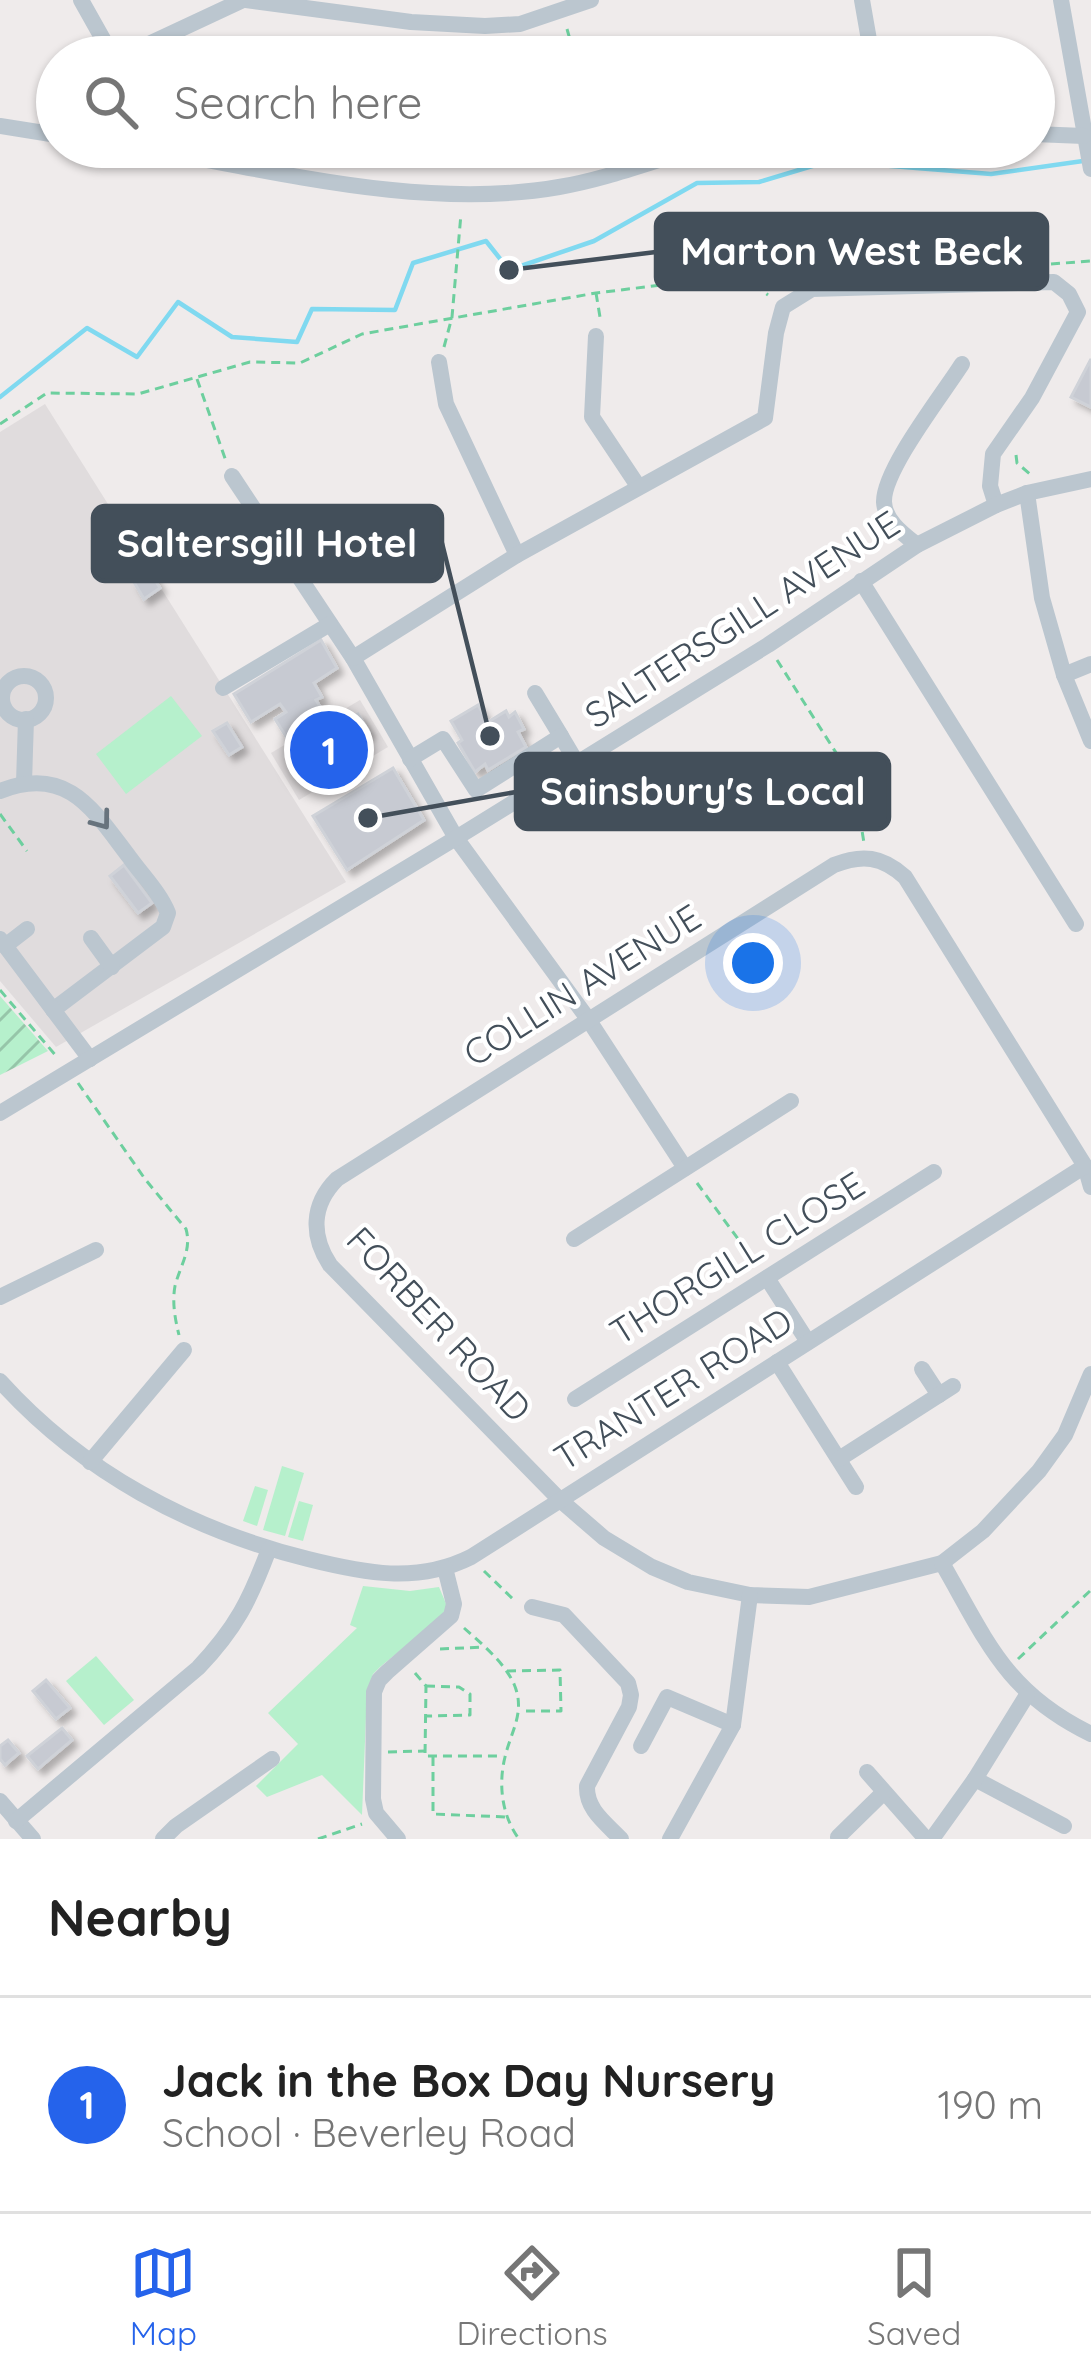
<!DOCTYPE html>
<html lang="en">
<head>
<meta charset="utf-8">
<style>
  body { margin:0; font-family:Quicksand,sans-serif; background:#f6f6f6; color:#222 }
  .you { position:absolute; left:753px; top:963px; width:42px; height:42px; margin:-30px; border:9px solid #fff; border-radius:50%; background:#1a73e8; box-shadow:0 0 0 18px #1a73e833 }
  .badge { display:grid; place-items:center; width:78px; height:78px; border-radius:50%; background:#2563eb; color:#fff; font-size:39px; font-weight:700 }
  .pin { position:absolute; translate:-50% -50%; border:6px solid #fff; box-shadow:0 3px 12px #0006 }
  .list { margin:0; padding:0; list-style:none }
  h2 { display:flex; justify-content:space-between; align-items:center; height:156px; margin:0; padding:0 48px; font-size:51px }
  h2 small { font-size:39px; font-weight:400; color:#767676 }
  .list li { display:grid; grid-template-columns:78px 1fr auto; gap:36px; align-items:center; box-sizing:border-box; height:216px; padding:0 48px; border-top:3px solid #e0e0e0 }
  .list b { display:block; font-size:45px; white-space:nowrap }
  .list p { margin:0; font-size:39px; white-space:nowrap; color:#767676 }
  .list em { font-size:39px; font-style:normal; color:#767676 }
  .icon { flex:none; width:66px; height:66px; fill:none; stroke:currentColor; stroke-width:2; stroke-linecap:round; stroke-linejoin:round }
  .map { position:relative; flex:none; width:1091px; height:1839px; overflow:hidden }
  .search { position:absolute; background:#fff; box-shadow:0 3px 9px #0004; left:36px; right:36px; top:36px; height:132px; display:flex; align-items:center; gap:30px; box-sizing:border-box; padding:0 42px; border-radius:66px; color:#767676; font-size:45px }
  .sheet { height:372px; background:#fff }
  nav { display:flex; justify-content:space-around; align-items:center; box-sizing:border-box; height:168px; border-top:3px solid #e0e0e0; background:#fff; font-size:33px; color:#767676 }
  nav a { display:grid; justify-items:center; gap:6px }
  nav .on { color:#2563eb }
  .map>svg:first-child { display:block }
  .education { fill:#e0dcdd }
  .grass { fill:#b6f0cc }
  .garden { fill:url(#garden-furrows) }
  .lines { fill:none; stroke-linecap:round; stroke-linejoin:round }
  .stream { stroke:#80d9f0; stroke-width:4.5 }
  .building { fill:#c7cad2; stroke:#cfd2d8; stroke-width:3; filter:url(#shadow) }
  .path { stroke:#6dcf9e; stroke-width:3; stroke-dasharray:9 6; stroke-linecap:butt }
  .minor { stroke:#bbc6cf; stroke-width:16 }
  .oneway { stroke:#67737d }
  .labels { text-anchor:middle; stroke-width:9; stroke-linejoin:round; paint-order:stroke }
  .street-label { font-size:36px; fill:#434f5a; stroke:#fff }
  .leader { fill:none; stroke:#434f5a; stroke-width:4.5 }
  .callout-dot { fill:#434f5a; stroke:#fff; stroke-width:4.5 }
  .callout { fill:#434f5a; stroke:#434f5a; stroke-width:4.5 }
  .callout-label { font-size:39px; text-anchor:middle; font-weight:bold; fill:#fff }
</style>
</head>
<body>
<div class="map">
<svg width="1091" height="1839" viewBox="0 0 1091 1839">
  <defs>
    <pattern id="garden-furrows" width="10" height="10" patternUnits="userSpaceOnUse" patternTransform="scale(3)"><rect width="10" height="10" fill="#b6f0cc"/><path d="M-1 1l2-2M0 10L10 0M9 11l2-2" fill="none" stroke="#96c5a9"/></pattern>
    <filter id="shadow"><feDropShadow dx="5.5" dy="5.5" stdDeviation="3" flood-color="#0004"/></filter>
  </defs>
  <rect width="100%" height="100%" fill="#efebeb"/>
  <!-- education -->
  <g class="education">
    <path d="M45 404 346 882 56 1047 0 981V432Z"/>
    <path d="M360 700 388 747 299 800 271 753Z"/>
  </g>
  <!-- grass -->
  <g class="grass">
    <path d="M171 696 202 736 126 794 96 754Z"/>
    <path d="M282 1466 304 1473 285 1536 263 1530Z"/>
    <path d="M255 1486 268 1490 257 1526 243 1521Z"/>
    <path d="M299 1501 313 1505 303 1541 288 1537Z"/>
    <path d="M363 1586 410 1591 439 1587 447 1606 441 1617 380 1667 373 1674 367 1692 362 1815 322 1775 267 1797 256 1786 298 1744 268 1713 357 1628 350 1625Z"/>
    <path d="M96 1656 134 1700 104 1725 66 1681Z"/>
  </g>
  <!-- garden -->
  <path class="garden" d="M0 996 48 1051 0 1075Z"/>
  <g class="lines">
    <!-- stream -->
    <path class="stream" d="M0 397 87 328 137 357 178 302 232 337 297 342 312 309 395 310 413 263 486 241 509 270 594 241 697 183 759 182 829 161 991 174 1083 161"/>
  </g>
  <!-- building -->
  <g class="building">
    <path d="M1091 359V407L1071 397Z"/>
    <path d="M150 572 160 588 144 599 134 582Z"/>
    <path d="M321 640 337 668 314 683 322 697 316 700 325 715 287 738 275 719 286 712 280 704 251 722 234 694Z"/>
    <path d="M478 705 488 722 506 711 509 717 515 712 524 729 518 732 526 747 488 770 485 764 475 772 458 743 462 740 451 721Z"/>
    <path d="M342 713 347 721 358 714 369 732 360 738 364 746 319 774 299 742 313 734 317 741 338 727 333 719Z"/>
    <path d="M227 723 242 747 229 755 213 731Z"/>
    <path d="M393 768 424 820 347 870 313 816Z"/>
    <path d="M124 865 152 903 138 913 110 876Z"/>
    <path d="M46 1680 70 1708 56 1719 33 1691Z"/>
    <path d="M62 1728 72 1740 38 1769 27 1756Z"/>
    <path d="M8 1740 19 1753 5 1765 0 1759V1746Z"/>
  </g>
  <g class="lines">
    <!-- path -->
    <g class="path">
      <path d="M567 29 575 57"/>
      <path d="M597 147 601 163"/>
      <path d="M1051 264 1091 261"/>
      <path d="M743 275 768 295"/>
      <path d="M596 293 600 317"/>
      <path d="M444 347 452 317 461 214"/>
      <path d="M197 379 226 461"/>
      <path d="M0 424 47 393 138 394 250 362 300 363 362 334 596 293 743 275 834 269 1017 265"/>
      <path d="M1016 455 1017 463 1030 474"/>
      <path d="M777 660 854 781 864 843"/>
      <path d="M0 814 27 851"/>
      <path d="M0 990 57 1057"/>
      <path d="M78 1083 145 1179 186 1229C192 1250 180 1266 175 1286 172 1302 175 1319 179 1335"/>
      <path d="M697 1183 755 1262"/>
      <path d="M484 1571 516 1602"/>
      <path d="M464 1628C482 1644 504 1662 514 1684 526 1712 511 1731 505 1757 498 1785 502 1816 519 1839"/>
      <path d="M440 1649 485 1647"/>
      <path d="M1018 1659 1091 1590"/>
      <path d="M507 1671 560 1670 561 1711H521"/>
      <path d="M415 1673 426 1686 425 1756H503"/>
      <path d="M426 1686 459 1687 470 1694V1715L427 1716"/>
      <path d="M388 1752 425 1751"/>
      <path d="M433 1757V1814L505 1817"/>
      <path d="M318 1839 362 1824"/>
    </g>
    <!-- minor -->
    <g class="minor">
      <path d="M81 0 113 57"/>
      <path d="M246 0 411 22 485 26 520 24 591 0"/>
      <path d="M862 0 872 57"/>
      <path d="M1061 0 1091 169"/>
      <path d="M121 57 243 0"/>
      <path d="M0 126 57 135"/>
      <path d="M1034 134 1084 136"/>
      <path d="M137 147C272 170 423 211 559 187 607 179 655 160 702 147"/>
      <path d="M596 336 592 417 638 486"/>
      <path d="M439 362 446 404 517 555"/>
      <path d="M232 476 353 658 456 838 588 1019 685 1168"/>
      <path d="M1027 493 1042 598 1064 675 1091 741"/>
      <path d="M917 545C903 534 885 521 884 502 883 470 943 394 962 364"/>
      <path d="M861 581 1076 924"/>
      <path d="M353 658 517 555 765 418 776 333 783 307 812 289 1054 282 1069 294 1078 312 1032 398 993 454 990 486 996 505"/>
      <path d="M1064 675 1091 664"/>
      <circle cx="24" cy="698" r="22"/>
      <path d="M223 688 330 624"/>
      <path d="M535 693 561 736"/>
      <path d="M410 759 443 739 476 790 561 736 577 763"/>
      <path d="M24 783 26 719"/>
      <path d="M0 791C68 764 94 811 130 858 143 876 160 893 168 913L163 927 53 1010"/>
      <path d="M91 938 112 967"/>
      <path d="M0 939 90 1059"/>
      <path d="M5 946 27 929"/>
      <path d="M0 1113 456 838 768 645 917 545 996 505 1027 493 1091 479"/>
      <path d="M1091 1187 1085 1166 905 877C882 856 862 854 834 865L337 1179C311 1205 311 1236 330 1265L560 1500 604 1538 652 1567 688 1582 750 1595 809 1597 942 1563 983 1531 1039 1471 1065 1435 1091 1374"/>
      <path d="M574 1239 791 1101"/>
      <path d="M767 1278 808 1342"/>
      <path d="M0 1297 96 1250"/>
      <path d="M777 1362 856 1487"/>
      <path d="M922 1369 939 1395"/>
      <path d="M0 1381C82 1472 191 1530 308 1559 364 1573 417 1584 471 1557L1085 1166"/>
      <path d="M575 1399 934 1172"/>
      <path d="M839 1459 953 1386"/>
      <path d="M90 1462 184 1350"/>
      <path d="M942 1563C987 1641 1005 1692 1091 1734"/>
      <path d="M532 1607 564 1615 628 1683 631 1695 629 1707 587 1786C586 1810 606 1823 621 1839"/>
      <path d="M641 1746 667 1697 733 1725"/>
      <path d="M867 1772 926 1839"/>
      <path d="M975 1779 1064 1826"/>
      <path d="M0 1801 33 1839"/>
      <path d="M16 1821 198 1668C236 1628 250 1600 269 1549"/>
      <path d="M838 1837 884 1792"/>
      <path d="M163 1839 176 1826 272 1759"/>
      <path d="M398 1839 376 1813 373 1799 374 1692 379 1680 387 1672 451 1616 454 1604 445 1568"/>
      <path d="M670 1839 733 1725 750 1595"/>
      <path d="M932 1839 975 1779 1027 1695"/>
    </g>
  </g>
  <!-- one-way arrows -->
  <defs><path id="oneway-chevron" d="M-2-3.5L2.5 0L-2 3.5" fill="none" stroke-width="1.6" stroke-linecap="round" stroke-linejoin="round" transform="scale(3)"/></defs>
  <use class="oneway" href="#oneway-chevron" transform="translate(102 821) rotate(53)"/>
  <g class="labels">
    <!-- street labels -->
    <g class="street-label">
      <text transform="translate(742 619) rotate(-33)" y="13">SALTERSGILL AVENUE</text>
      <text transform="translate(582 985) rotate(-32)" y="13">COLLIN AVENUE</text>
      <text transform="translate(737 1258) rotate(-32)" y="13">THORGILL CLOSE</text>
      <text transform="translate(439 1324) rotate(47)" y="13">FORBER ROAD</text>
      <text transform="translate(673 1389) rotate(-32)" y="13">TRANTER ROAD</text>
    </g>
  </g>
  <!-- callouts -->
  <path class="leader" d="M509 270L656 252M490 736L442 543M368 818L516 792"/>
  <g class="callout-dot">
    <circle cx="509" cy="270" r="12"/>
    <circle cx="490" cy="736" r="12"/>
    <circle cx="368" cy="818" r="12"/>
  </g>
  <g class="callout">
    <rect x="656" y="214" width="391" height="75" rx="12"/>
    <rect x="93" y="506" width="349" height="75" rx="12"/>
    <rect x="516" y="754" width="373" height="75" rx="12"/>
  </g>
  <g class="callout-label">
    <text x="852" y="265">Marton West Beck</text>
    <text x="267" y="557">Saltersgill Hotel</text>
    <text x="703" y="805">Sainsbury's Local</text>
  </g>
</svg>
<div class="you"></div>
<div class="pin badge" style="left:329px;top:750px">1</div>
<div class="search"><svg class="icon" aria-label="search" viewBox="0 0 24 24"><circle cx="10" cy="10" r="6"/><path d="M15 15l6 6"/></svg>Search here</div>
</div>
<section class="sheet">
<h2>Nearby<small></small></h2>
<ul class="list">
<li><span class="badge">1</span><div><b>Jack in the Box Day Nursery</b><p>School · Beverley Road</p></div><em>190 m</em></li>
</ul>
</section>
<nav>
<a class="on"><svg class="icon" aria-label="map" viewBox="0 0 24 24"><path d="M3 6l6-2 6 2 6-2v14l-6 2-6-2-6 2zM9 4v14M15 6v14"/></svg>Map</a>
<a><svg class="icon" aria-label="directions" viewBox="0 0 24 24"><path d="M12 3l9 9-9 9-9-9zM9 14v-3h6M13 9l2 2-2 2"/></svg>Directions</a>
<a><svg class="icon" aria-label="saved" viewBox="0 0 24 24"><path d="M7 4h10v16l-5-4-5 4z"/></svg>Saved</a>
</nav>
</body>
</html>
